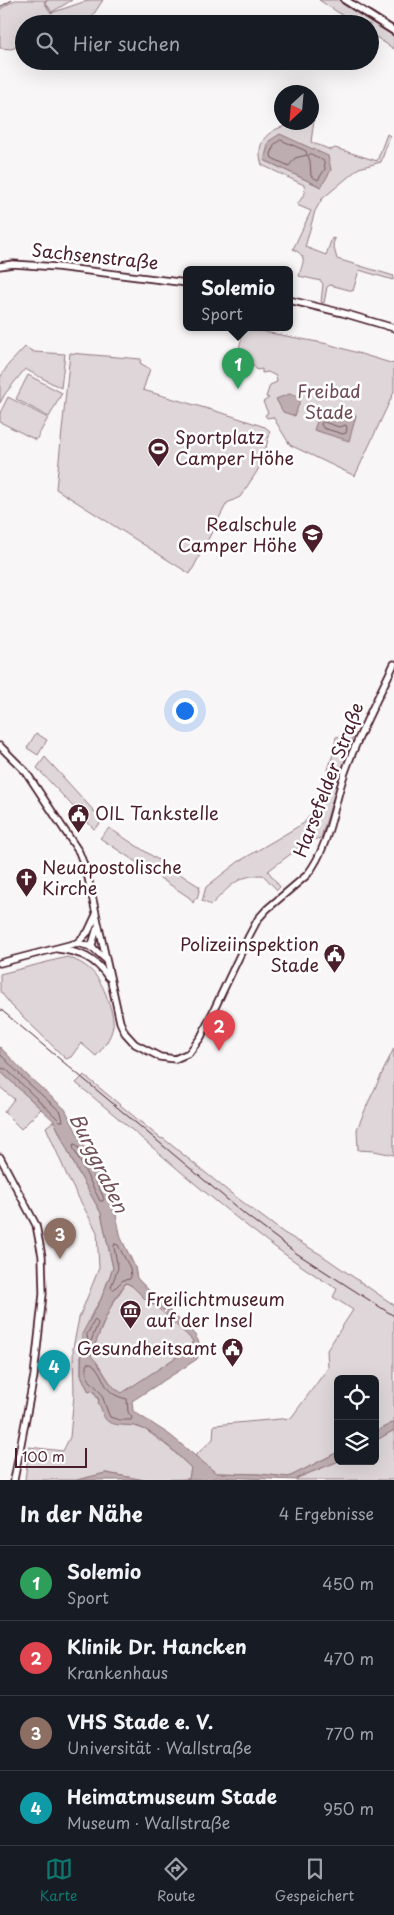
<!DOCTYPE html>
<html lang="de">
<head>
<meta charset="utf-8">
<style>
  body { margin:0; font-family:"Playpen Sans",sans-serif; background:#20242c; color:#f1f3f6 }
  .controls { position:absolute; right:15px; bottom:15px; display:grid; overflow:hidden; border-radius:8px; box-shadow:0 5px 20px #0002 }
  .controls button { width:45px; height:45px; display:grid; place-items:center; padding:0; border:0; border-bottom:1px solid #363941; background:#171b24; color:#f1f3f6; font:25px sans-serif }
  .compass { position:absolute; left:274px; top:85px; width:45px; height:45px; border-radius:50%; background:#171b24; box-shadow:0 5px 20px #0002; rotate:206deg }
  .scale { position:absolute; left:15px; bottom:12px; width:72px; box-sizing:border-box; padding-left:5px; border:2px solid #4a1f2b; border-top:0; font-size:14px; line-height:18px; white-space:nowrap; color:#4a1f2b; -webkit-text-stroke:4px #fff; paint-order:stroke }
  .you { position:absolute; left:184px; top:710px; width:18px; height:18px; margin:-12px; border:4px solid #fff; border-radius:50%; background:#1a73e8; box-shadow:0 0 0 8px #1a73e833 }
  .badge { display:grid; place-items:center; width:32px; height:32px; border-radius:50%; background:#0f766e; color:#fff; font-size:16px; font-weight:700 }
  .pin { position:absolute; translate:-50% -41px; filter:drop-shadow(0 1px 2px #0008) }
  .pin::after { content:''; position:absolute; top:26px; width:18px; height:15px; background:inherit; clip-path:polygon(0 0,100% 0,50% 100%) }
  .popup { position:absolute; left:183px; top:266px; width:110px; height:65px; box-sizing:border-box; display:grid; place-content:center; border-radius:8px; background:#171b24; filter:drop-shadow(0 1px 4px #0005); font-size:16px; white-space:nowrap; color:#9ea1a6 }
  .popup b { font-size:19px; color:#f1f3f6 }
  .popup::after { content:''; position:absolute; left:50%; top:100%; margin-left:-10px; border:10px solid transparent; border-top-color:#171b24 }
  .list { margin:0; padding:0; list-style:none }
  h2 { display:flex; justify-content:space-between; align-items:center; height:65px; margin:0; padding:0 20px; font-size:21px }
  h2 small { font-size:16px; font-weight:400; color:#9ea1a6 }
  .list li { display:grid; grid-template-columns:32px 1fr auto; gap:15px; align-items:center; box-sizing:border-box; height:75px; padding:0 20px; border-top:1px solid #363941 }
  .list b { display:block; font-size:19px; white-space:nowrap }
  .list p { margin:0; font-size:16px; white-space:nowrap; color:#9ea1a6 }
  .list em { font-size:16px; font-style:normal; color:#9ea1a6 }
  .icon { flex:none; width:28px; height:28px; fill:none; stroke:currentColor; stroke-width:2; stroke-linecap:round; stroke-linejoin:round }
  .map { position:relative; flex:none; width:394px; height:1480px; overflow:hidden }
  .search { position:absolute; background:#171b24; box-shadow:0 5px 20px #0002; left:15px; right:15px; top:15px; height:55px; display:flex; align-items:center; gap:12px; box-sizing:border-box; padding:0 18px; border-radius:28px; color:#9ea1a6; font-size:19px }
  .sheet { height:365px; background:#171b24 }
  nav { display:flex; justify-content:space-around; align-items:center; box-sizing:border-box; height:70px; border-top:1px solid #363941; background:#171b24; font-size:14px; color:#9ea1a6 }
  nav a { display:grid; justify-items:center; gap:2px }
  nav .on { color:#0f766e }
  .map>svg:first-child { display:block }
  .green { fill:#ded6d9; stroke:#947a82; fill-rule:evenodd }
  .water { fill:#bdadb0; stroke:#8f747b }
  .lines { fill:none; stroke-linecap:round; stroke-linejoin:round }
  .shore { stroke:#785860; stroke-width:1 }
  .secondary-casing { stroke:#4a1f2b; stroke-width:9 }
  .primary-casing { stroke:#4a1f2b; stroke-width:10 }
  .secondary { stroke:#fff; stroke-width:5.5 }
  .primary { stroke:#fff; stroke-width:6 }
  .rail { stroke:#4a1f2b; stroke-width:1 }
  .labels { text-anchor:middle; stroke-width:5; stroke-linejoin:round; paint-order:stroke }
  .street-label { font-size:18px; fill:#4a1f2b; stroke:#fff }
  .park-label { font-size:18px; fill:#6f4d56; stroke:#fff }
  .poi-label { font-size:18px; fill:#4a1f2b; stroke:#fff; text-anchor:start }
  .water-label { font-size:19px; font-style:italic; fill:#72515a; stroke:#fff }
</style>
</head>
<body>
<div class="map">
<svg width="394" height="1480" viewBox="0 0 394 1480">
  <rect width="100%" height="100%" fill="#f8f6f7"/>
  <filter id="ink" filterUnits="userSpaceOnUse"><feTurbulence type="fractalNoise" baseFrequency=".02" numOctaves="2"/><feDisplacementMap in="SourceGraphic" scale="10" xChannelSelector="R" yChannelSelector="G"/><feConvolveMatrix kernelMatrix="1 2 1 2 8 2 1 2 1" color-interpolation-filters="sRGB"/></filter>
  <g filter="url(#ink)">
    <!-- green -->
    <g class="green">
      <path d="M15 0H47L44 2 51 13 89 0H103L87 24H24V45L11 49 0 48V9Z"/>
      <path d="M49 0H72L52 12 45 2Z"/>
      <path d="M319 0H338L394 36V49L370 33V24H356Z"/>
      <path d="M312 120H314L311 142 331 150 335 148 377 161 387 134 390 136 381 162 359 168 322 199 315 211 305 247 326 255 332 238 335 239 333 244 337 259 394 276 393 280 359 270 353 291 330 285 327 287 324 303 321 302 323 284 321 281 299 276C303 261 308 257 293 249L311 211 297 205 305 193 304 185 262 165C251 131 285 123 312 122ZM328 156 321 187 264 160Z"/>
      <path d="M244 328 328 344 394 364V392L355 476 290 445 273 417 267 418 265 415 268 413 263 402 269 398 266 397 270 385 277 382 276 376 268 372 262 373V369L257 370 250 361 237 357Z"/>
      <path d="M25 347 34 352 65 354 61 388 25 369 5 394 0 403V378L8 365Z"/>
      <path d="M70 353 141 359 140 363 150 369 143 390 229 415 265 427 270 431 263 460 256 473 240 497 227 503 190 574 56 489Z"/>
      <path d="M28 375 62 393 49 417 16 399Z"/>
      <path d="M8 397 48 418 36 440 0 422V413Z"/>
      <path d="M36 733 47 740 38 755 27 748Z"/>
      <path d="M346 735 352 736V743L340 776 321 838 308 841 268 871 280 887 277 890 263 875C236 875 229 888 211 905L202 901 206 887 238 862 304 823 317 805 333 754 336 737Z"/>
      <path d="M45 757 103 821 94 829 37 768Z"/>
      <path d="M109 828 200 887 197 899 195 898 193 903 190 898 100 838Z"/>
      <path d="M67 957C92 965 101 979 109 1003 111 1009 114 1019 113 1026 111 1038 104 1047 96 1056L81 1043 71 1057 66 1059 11 1005 0 991V974Z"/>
      <path d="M394 1048V1155L374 1151 358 1150 357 1129 368 1103Z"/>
      <path d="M0 1071 41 1109 21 1129 4 1112 14 1099 0 1087Z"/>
      <path d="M84 1075 160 1138 164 1139 228 1191 284 1233 320 1254 394 1305V1422L375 1432V1379H338V1452L289 1477 258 1474 216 1473 195 1456 213 1439 214 1425 291 1418 328 1368 327 1350 353 1310 333 1297 337 1289C242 1231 162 1153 76 1083Z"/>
      <path d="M54 1121 77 1170 101 1213 113 1268 101 1299 90 1317 81 1350V1375L89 1392 93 1390 103 1409V1415L146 1430 171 1449 191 1468 189 1479 144 1480 106 1473 77 1480H25L29 1447 63 1451 70 1437 74 1395 73 1348 79 1318 99 1268 97 1232 68 1178 46 1127Z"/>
      <path d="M126 1283C135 1286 140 1295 148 1301 164 1313 180 1325 193 1341L187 1350 122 1394C106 1384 105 1368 90 1356L110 1308Z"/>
      <path d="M394 1430V1480H297V1478L339 1461H375V1441Z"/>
    </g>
    <!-- water -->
    <g class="water">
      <path d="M280 134 328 156 331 170 321 187 264 160 269 141Z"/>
      <path d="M289 394 301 397 295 416 283 412 276 399Z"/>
      <path d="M344 412 356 416 349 441 314 430 319 415 341 422Z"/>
      <path d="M0 1047 29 1077 65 1109 107 1192 116 1215 121 1238 135 1267 137 1278 165 1307 164 1311 146 1300 131 1285 126 1283C109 1304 100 1331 91 1356 103 1367 107 1386 122 1393L187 1350 193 1341C186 1333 169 1320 166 1313L168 1309 195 1335 202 1348 197 1359 188 1365 132 1401 133 1411 170 1435 216 1473 258 1474 289 1477 338 1452V1461H339L297 1478V1480L217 1477 208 1480H182L189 1479 191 1468C178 1455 157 1433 139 1427 130 1424 118 1427 109 1422 102 1419 103 1409 98 1403L99 1400 93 1390 89 1392 81 1375 82 1334 101 1299 113 1268 101 1213 77 1170 54 1121 0 1071Z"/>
      <path d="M394 1422V1430L375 1441V1432Z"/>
      <path d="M106 1473 144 1480H77Z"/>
    </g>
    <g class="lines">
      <!-- shore -->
      <g class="shore">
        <path d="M281 140 306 151 307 155 295 158 289 166 272 158 271 155 274 145Z"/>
        <path d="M311 154 324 161 325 169 318 180 311 176 310 161 308 156Z"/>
        <path d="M324 422 339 427 346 425 347 428 346 433 343 434 323 428 321 424Z"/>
        <path d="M0 1054 26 1081 61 1112 63 1121H60L6 1069 0 1068"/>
        <path d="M74 1144 77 1145 102 1194 104 1199 103 1201H100L73 1147Z"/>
        <path d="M115 1244 118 1245 130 1268 131 1276 130 1279 123 1280 113 1290 111 1287 118 1268 114 1247Z"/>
        <path d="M95 1320 98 1323 91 1341 88 1342 87 1335Z"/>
        <path d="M88 1363H91C108 1376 99 1393 127 1399L128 1412 132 1417 131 1420H119L110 1417C107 1411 105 1404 103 1398 98 1382 82 1384 88 1363Z"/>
      </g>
      <defs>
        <g id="secondary">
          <path d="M0 266 13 264 57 267 187 283"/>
          <path d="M289 300 343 313 394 328"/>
          <path d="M0 746 26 772 79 852 87 873 120 1022 125 1033 135 1044 160 1057 175 1059 189 1053 201 1037 249 936 258 919 267 909 307 875C330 846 333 806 345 772 358 735 377 700 394 664"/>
          <path d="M77 943 88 932 95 917"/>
          <path d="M91 948 97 928"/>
          <path d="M58 949C81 952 95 958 108 977"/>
          <path d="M0 963 77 943 92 947 104 958"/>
          <path d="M0 1157 36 1225 42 1256 43 1294 34 1376 14 1480"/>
        </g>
        <path id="primary" d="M345 0 394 31"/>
      </defs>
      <!-- secondary casing -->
      <use href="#secondary" class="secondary-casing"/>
      <!-- primary casing -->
      <use href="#primary" class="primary-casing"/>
      <!-- secondary -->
      <use href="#secondary" class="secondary"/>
      <!-- primary -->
      <use href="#primary" class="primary"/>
      <!-- rail -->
      <g class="rail">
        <path d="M0 7 12 0"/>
        <path d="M0 1009 247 1216 296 1253 394 1316"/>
      </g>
    </g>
  </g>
  <!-- icons -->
  <defs>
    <symbol id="stadium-pin" viewBox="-11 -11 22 30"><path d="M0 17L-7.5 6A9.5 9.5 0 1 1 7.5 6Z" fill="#4a1f2b" stroke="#fff"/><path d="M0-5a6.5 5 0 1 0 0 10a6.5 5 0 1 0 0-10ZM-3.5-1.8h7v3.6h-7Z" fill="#fff"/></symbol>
    <symbol id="school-pin" viewBox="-11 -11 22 30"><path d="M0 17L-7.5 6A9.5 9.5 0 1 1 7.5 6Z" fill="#4a1f2b" stroke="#fff"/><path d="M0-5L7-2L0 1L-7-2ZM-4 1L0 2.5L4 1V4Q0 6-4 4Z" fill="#fff"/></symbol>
    <symbol id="civic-pin" viewBox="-11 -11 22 30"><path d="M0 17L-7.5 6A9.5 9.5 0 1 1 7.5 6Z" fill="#4a1f2b" stroke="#fff"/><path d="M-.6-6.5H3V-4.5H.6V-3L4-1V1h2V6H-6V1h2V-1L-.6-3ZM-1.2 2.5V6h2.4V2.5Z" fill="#fff"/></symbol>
    <symbol id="church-pin" viewBox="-11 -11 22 30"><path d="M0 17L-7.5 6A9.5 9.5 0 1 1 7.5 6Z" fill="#4a1f2b" stroke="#fff"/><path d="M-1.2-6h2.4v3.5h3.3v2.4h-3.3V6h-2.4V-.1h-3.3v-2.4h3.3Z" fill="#fff"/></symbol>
    <symbol id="museum-pin" viewBox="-11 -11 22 30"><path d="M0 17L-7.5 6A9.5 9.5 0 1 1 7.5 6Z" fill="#4a1f2b" stroke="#fff"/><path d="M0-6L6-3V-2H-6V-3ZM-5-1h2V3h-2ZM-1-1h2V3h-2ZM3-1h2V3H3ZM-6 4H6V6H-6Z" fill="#fff"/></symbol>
  </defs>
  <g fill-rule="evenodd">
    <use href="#stadium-pin" x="146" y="436" width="25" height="34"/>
    <use href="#school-pin" x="300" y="522" width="25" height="34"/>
    <use href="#civic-pin" x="66" y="802" width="25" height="34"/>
    <use href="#church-pin" x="14" y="866" width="25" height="34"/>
    <use href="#civic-pin" x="322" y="942" width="25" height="34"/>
    <use href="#museum-pin" x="118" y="1298" width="25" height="34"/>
    <use href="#civic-pin" x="220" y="1336" width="25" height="34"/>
  </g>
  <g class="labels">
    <!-- street labels -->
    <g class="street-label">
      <text transform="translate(95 257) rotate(6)" y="6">Sachsenstraße</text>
      <text transform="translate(329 780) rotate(-69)" y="6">Harsefelder Straße</text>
    </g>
    <!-- park labels -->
    <g class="park-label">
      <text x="329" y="398">Freibad<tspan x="329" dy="21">Stade</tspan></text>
    </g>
    <!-- poi labels -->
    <g class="poi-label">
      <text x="175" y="444">Sportplatz<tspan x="175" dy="21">Camper Höhe</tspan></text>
      <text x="297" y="531" text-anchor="end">Realschule<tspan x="297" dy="21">Camper Höhe</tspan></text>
      <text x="95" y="820">OIL Tankstelle</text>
      <text x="42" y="874">Neuapostolische<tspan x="42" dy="21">Kirche</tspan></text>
      <text x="319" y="951" text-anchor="end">Polizeiinspektion<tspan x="319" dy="21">Stade</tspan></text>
      <text x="146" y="1306">Freilichtmuseum<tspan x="146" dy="21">auf der Insel</tspan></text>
      <text x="217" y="1355" text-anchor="end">Gesundheitsamt</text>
    </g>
    <!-- water labels -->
    <g class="water-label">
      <text transform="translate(99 1163) rotate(64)" y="7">Burggraben</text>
    </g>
  </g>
</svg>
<div class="controls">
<button><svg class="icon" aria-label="locate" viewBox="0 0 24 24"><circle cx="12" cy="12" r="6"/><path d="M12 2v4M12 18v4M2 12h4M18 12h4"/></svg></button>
<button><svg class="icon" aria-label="layers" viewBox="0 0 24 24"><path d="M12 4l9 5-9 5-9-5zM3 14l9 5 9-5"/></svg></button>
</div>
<svg class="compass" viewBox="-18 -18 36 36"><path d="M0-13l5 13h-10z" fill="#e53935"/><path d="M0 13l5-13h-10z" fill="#9ea1a6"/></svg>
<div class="scale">100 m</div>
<div class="you"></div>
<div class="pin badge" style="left:238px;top:389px;background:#2e9e5b">1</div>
<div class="popup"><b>Solemio</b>Sport</div>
<div class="pin badge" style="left:219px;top:1051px;background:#e0444e">2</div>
<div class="pin badge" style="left:60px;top:1259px;background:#8d6e63">3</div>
<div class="pin badge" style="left:54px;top:1391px;background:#0f9aa8">4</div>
<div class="search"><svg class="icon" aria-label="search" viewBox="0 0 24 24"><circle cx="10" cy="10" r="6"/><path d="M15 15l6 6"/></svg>Hier suchen</div>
</div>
<section class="sheet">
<h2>In der Nähe<small>4 Ergebnisse</small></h2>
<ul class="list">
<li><span class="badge" style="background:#2e9e5b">1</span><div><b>Solemio</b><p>Sport</p></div><em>450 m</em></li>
<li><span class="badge" style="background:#e0444e">2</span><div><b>Klinik Dr. Hancken</b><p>Krankenhaus</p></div><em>470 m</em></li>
<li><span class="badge" style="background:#8d6e63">3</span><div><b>VHS Stade e. V.</b><p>Universität · Wallstraße</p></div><em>770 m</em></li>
<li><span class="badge" style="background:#0f9aa8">4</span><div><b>Heimatmuseum Stade</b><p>Museum · Wallstraße</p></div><em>950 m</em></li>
</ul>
</section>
<nav>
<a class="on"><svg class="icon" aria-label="map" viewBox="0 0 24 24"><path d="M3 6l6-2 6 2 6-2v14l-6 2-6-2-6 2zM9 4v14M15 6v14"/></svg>Karte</a>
<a><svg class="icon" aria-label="directions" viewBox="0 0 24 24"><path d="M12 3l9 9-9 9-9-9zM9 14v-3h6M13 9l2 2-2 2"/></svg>Route</a>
<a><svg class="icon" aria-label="saved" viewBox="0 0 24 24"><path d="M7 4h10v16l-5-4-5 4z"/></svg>Gespeichert</a>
</nav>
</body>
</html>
